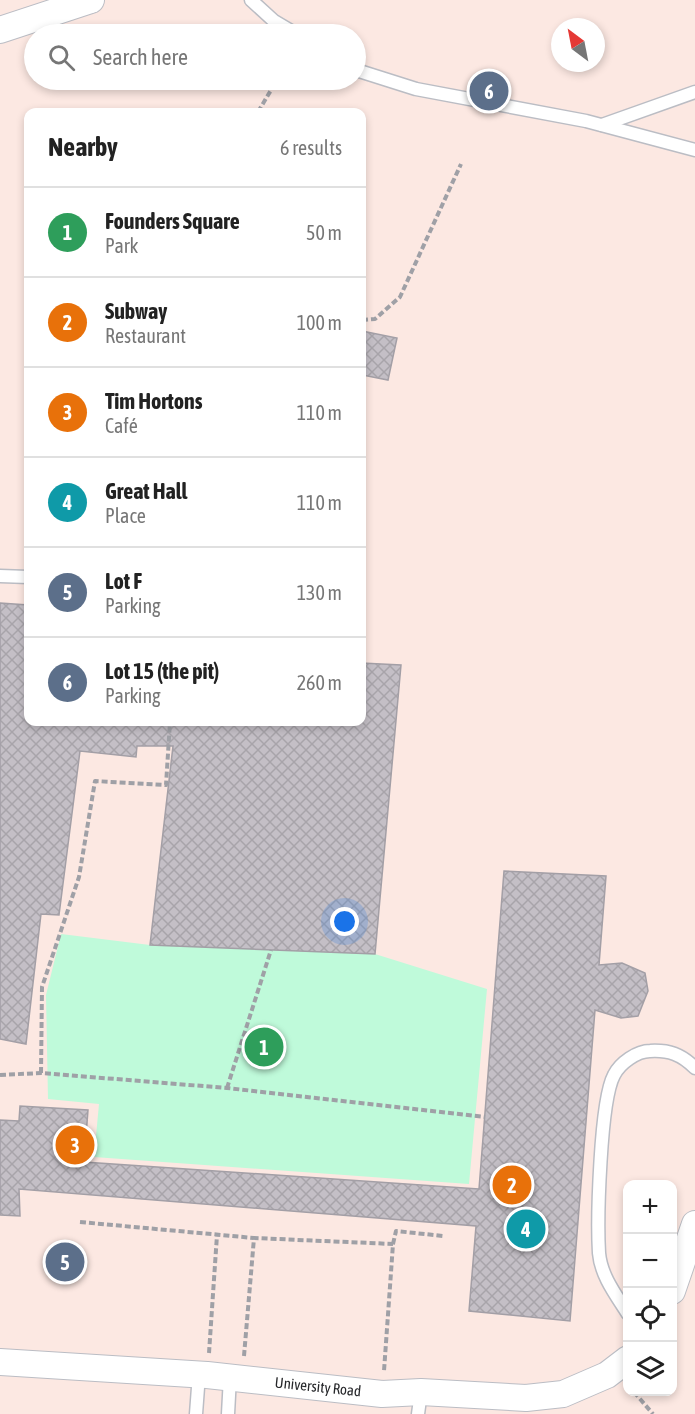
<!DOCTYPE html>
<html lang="en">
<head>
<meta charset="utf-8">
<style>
  body { margin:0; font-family:"Asap Condensed",sans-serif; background:#f6f6f6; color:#222 }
  .controls { position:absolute; right:18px; bottom:18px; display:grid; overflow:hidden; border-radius:12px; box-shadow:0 3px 9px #0003 }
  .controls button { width:54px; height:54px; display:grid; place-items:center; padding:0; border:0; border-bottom:2px solid #e0e0e0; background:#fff; color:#222; font:30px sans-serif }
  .compass { position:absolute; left:551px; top:18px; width:54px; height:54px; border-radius:50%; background:#fff; box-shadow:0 3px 9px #0003; rotate:328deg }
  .you { position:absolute; left:345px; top:922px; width:21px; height:21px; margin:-15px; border:4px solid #fff; border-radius:50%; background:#1a73e8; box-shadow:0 0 0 9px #1a73e833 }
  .badge { display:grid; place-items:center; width:39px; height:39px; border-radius:50%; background:#0f766e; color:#fff; font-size:20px; font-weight:700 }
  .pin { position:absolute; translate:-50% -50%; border:3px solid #fff; box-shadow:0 2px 6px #0006 }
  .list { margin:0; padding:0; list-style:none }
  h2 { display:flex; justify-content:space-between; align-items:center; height:78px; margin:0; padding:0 24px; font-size:26px }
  h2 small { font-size:20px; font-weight:400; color:#767676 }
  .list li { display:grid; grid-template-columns:39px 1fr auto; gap:18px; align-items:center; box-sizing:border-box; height:90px; padding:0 24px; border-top:2px solid #e0e0e0 }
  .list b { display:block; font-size:22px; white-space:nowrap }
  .list p { margin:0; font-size:20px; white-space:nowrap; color:#767676 }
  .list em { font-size:20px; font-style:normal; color:#767676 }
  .icon { flex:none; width:33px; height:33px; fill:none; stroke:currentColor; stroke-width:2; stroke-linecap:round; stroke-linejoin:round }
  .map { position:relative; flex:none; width:695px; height:1414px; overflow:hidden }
  .search { position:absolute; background:#fff; box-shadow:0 3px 9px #0003; left:24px; top:24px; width:342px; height:66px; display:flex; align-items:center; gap:15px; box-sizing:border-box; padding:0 21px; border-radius:33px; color:#767676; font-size:22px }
  .panel { position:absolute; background:#fff; box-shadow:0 3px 9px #0003; left:24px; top:108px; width:342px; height:618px; border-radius:12px }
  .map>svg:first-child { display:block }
  .education { fill:#fce8e2; fill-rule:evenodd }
  .green { fill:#bffada }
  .building { fill:url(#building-cross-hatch); stroke:#a39fa6; stroke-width:1.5 }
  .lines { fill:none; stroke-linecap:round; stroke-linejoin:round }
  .service-casing { stroke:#bbbdc4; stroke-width:15 }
  .minor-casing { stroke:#bbbdc4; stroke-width:28 }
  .path { stroke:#9fa0a6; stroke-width:4; stroke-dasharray:6 3; stroke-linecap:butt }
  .service { stroke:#fff; stroke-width:12 }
  .minor { stroke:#fff; stroke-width:26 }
  .labels { text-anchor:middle; stroke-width:5; stroke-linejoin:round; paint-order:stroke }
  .street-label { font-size:15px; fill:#26272a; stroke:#fff }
</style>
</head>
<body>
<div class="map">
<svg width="695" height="1414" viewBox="0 0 695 1414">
  <defs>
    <pattern id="building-cross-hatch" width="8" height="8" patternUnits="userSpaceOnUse" patternTransform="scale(1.5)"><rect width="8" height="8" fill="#c4bfc6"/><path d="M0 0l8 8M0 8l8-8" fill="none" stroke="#a8a4aa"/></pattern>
  </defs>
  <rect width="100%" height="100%" fill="#f5f6fe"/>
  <!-- education -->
  <path class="education" d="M0 0H695V1414H0ZM560 27H596V63H560ZM34 34H356V80H34ZM28 112H362V722H28ZM628 1184H672V1392H628Z"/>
  <!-- green -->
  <path class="green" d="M61 934 150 945 375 954 487 989 469 1184 94 1157 99 1104 48 1099 46 995Z"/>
  <!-- building -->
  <g class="building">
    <path d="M362 331 397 338 388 380 362 375Z"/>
    <path d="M0 603 28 605V722H362V663L401 665 375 954 150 945 173 746H137L136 757 80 751 59 915 41 914 26 1044 0 1039Z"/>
    <path d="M504 871 606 876 599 965 622 963 645 973 648 991 638 1016 621 1018 595 1010 570 1321 469 1311 476 1226 19 1189 20 1216 0 1215V1120L19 1121 20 1106 88 1110 84 1162 479 1189Z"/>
  </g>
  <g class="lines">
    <defs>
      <g id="service">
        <path d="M251 0 274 21 296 34"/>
        <path d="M356 70 416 89 586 121 695 150"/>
        <path d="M602 125 695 92"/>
        <path d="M0 576 28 577"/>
        <path d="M628 1314C616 1295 601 1276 599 1253 597 1220 600 1101 614 1075 620 1063 637 1051 650 1051 669 1050 681 1054 695 1068"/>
        <path d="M196 1414 199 1374"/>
        <path d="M228 1414 230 1377"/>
        <path d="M418 1414 421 1392"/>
      </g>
      <g id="minor">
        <path d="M0 30 91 0"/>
        <path d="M672 1291 695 1224"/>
        <path d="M0 1362 207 1375 382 1394 421 1392 526 1398 563 1394 607 1375 628 1359"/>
      </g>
    </defs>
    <!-- service casing -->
    <use href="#service" class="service-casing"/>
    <!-- minor casing -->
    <use href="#minor" class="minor-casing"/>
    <!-- path -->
    <g class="path">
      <path d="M258 112 277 80"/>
      <path d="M362 320 375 319 400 297 461 164"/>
      <path d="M41 1073 42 987 79 877 95 781 166 785 170 722"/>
      <path d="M0 1075 41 1073 227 1088 485 1117"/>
      <path d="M227 1088 271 950"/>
      <path d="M80 1222 254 1238"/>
      <path d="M393 1244 396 1231 443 1236"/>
      <path d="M209 1353 217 1235"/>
      <path d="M244 1356 254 1238 393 1244 384 1371"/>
      <path d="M634 1392 653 1414"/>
    </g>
    <!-- service -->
    <use href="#service" class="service"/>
    <!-- minor -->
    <use href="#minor" class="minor"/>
  </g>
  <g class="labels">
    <!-- street labels -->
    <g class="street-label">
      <text transform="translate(318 1387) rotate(6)" y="5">University Road</text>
    </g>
  </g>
</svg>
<div class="controls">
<button>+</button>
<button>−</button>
<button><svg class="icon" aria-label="locate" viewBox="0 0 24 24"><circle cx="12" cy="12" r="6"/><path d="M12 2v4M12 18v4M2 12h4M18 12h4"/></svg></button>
<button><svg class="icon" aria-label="layers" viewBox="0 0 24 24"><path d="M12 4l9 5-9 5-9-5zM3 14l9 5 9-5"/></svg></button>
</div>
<svg class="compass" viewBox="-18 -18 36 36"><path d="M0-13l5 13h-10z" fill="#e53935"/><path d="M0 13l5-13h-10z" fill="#767676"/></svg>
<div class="you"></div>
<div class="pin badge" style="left:264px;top:1047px;background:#2e9e5b">1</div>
<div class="pin badge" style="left:512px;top:1185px;background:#e8710a">2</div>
<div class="pin badge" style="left:75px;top:1145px;background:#e8710a">3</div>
<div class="pin badge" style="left:526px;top:1229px;background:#0f9aa8">4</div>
<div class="pin badge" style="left:65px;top:1262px;background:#5c6f8a">5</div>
<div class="pin badge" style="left:489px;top:91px;background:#5c6f8a">6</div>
<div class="search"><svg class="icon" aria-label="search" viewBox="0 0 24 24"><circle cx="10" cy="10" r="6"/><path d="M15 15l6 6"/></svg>Search here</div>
<section class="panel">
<h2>Nearby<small>6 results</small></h2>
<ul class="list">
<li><span class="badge" style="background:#2e9e5b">1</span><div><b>Founders Square</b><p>Park</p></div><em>50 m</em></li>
<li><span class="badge" style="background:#e8710a">2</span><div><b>Subway</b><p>Restaurant</p></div><em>100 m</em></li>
<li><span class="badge" style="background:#e8710a">3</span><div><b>Tim Hortons</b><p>Café</p></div><em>110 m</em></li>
<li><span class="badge" style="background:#0f9aa8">4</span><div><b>Great Hall</b><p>Place</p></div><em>110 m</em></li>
<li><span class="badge" style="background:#5c6f8a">5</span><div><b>Lot F</b><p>Parking</p></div><em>130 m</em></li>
<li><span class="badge" style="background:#5c6f8a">6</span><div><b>Lot 15 (the pit)</b><p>Parking</p></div><em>260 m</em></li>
</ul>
</section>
</div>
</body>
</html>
